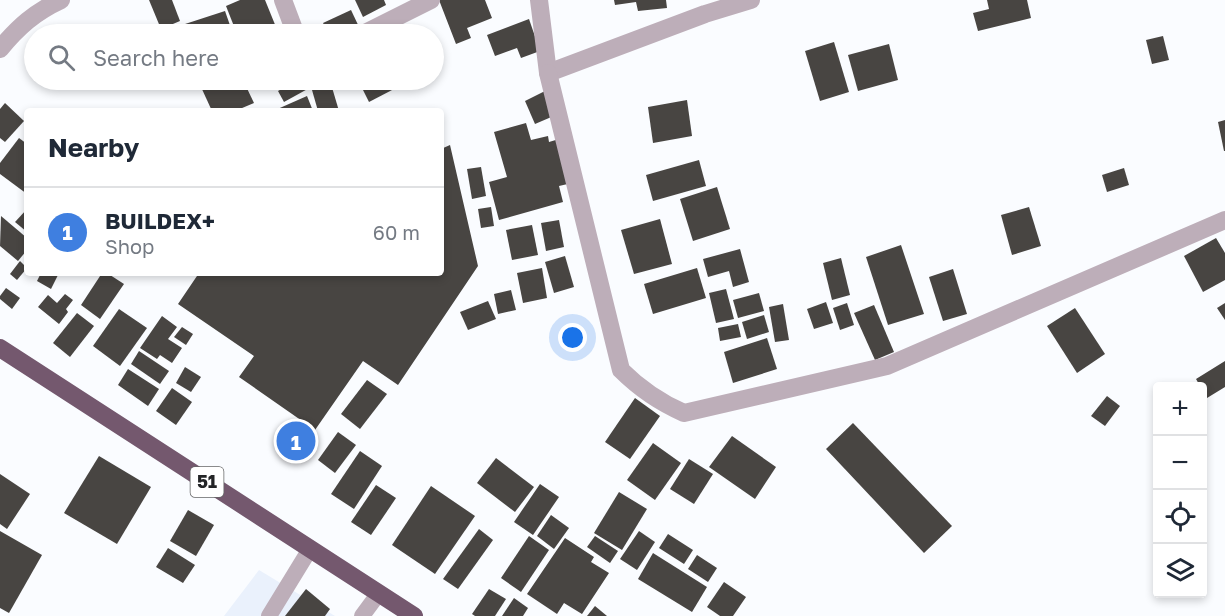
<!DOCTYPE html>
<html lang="en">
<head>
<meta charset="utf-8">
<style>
  body { margin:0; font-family:"Golos Text",sans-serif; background:#f6f6f7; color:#1f2937 }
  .controls { position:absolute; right:18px; bottom:18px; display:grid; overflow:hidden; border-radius:6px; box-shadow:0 3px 9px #0003 }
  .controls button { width:54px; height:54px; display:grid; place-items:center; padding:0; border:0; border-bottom:2px solid #e0e1e3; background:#fff; color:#1f2937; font:30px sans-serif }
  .you { position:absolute; left:573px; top:338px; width:21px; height:21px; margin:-15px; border:4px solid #fff; border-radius:50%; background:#1a73e8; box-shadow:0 0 0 9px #1a73e833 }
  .badge { display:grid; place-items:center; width:39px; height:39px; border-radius:50%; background:#ea580c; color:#fff; font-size:20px; font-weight:700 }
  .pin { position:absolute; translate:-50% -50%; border:3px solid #fff; box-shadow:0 2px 6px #0006 }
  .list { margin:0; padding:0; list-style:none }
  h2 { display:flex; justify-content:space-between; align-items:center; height:78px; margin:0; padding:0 24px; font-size:26px }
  h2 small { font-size:20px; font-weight:400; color:#747a83 }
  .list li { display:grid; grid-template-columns:39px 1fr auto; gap:18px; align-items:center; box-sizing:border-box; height:90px; padding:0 24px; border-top:2px solid #e0e1e3 }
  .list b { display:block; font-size:22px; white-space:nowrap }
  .list p { margin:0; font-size:20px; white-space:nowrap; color:#747a83 }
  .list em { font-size:20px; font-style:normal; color:#747a83 }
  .icon { flex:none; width:33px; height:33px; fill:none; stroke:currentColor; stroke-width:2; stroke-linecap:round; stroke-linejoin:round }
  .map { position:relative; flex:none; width:1225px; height:616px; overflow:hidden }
  .search { position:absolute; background:#fff; box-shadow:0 3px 9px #0003; left:24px; top:24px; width:420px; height:66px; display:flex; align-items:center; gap:15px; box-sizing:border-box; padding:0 21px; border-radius:33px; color:#747a83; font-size:22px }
  .panel { position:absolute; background:#fff; box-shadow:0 3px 9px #0003; left:24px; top:108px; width:420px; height:168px; border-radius:6px }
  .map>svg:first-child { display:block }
  .built { fill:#eaf1fc }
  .building { fill:#484542 }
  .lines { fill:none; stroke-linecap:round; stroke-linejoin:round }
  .lane { stroke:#bdaeb9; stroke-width:16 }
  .street { stroke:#bdaeb9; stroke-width:18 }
  .highway { stroke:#74586e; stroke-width:18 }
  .labels { text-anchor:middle; stroke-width:6; stroke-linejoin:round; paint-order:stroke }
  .shield { fill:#fff; stroke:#656667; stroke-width:1.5 }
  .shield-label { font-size:18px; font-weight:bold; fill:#232426 }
</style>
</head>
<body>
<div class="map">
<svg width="1225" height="616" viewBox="0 0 1225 616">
  <rect width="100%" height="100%" fill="#fafcff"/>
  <!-- built -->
  <path class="built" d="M259 570 335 616H224Z"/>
  <!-- building -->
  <g class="building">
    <path d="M149 0H172L180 21 161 29Z"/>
    <path d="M240 0H265L276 27 256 34H237L226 6Z"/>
    <path d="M355 0H384L386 5 363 17Z"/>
    <path d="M439 0H485L492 18 467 28 471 38 456 44Z"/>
    <path d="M614 0H666L667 8 638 11 636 2 615 5Z"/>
    <path d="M987 0H1027L1031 18 978 31 973 13 989 9Z"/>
    <path d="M351 10 360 29 349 34H329L323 23Z"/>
    <path d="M225 11 233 34H185L182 25Z"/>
    <path d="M529 19 540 51 521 58 517 48 495 56 487 35Z"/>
    <path d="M1163 36 1169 60 1152 64 1146 40Z"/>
    <path d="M834 42 849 92 820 101 805 51Z"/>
    <path d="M889 44 898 80 858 91 848 55Z"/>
    <path d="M217 80H243L254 103 235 111H212L201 87Z"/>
    <path d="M297 80H309L313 86 284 102 278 91Z"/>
    <path d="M358 80H389L394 89 369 102Z"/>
    <path d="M331 84 339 111H318L312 90Z"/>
    <path d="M545 91 556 115 535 124 525 101Z"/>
    <path d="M307 96 313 111H273Z"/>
    <path d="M687 100 692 136 653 143 648 107Z"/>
    <path d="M5 103 24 121 5 142 0 138V109Z"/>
    <path d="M1225 120V151H1224L1218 122Z"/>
    <path d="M526 123 531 140 548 136 549 142 559 139 572 183 559 186 563 202 499 220 489 182 507 177 494 132Z"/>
    <path d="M19 138 27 144V194L0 174V163Z"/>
    <path d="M450 145 478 266 398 385 363 361 315 430 239 377 254 356 178 304 199 273H441V149Z"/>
    <path d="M699 160 706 186 653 201 646 175Z"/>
    <path d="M481 167 486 196 472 199 467 169Z"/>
    <path d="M1124 168 1129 185 1107 192 1102 175Z"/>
    <path d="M717 187 730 229 693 241 680 199Z"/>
    <path d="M491 207 494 226 481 228 478 209Z"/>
    <path d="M1029 207 1041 246 1012 255 1001 215Z"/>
    <path d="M27 209V232L15 222Z"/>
    <path d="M1 216 27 238V250L18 261 0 246Z"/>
    <path d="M660 219 672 264 634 274 621 230Z"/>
    <path d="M559 220 564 247 546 251 541 223Z"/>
    <path d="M532 225 538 255 512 260 506 230Z"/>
    <path d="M1216 238 1225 253V280L1203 292 1184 256Z"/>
    <path d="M901 245 924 314 888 325 866 257Z"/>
    <path d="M740 249 749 282 733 287 729 271 708 277 703 259Z"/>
    <path d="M565 256 574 287 554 293 545 262Z"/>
    <path d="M841 258 850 295 832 300 823 263Z"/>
    <path d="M20 261 27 268 17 280 10 274Z"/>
    <path d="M542 268 547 298 523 303 517 273Z"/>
    <path d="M697 268 706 298 653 314 644 284Z"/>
    <path d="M953 269 967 314 943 321 929 277Z"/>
    <path d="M41 273H59L51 289 37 281Z"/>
    <path d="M102 273H107L124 284 100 319 81 305Z"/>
    <path d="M6 288 20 298 12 309 0 299V296Z"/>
    <path d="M726 289 734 319 716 323 709 293Z"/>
    <path d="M511 290 516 310 498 314 494 294Z"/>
    <path d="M759 293 764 311 738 318 733 300Z"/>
    <path d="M65 294 73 300 66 309 68 312 59 324 38 307 48 295 57 303Z"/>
    <path d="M488 301 496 319 468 330 460 312Z"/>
    <path d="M826 302 833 323 814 329 807 309Z"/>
    <path d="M847 303 854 325 840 330 833 308Z"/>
    <path d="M1225 303V320L1217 308Z"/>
    <path d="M783 304 789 340 775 342 769 307Z"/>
    <path d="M874 305 894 352 875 360 854 313Z"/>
    <path d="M1075 308 1105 354 1077 373 1047 326Z"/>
    <path d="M119 309 147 328 120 366 93 346Z"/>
    <path d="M77 313 94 326 70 357 53 343Z"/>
    <path d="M764 315 769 332 747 339 742 322Z"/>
    <path d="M162 316 177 327 168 339 182 348 172 363 160 355 157 359 140 348Z"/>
    <path d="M738 324 741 337 720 341 718 328Z"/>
    <path d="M182 327 193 334 186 345 174 337Z"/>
    <path d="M767 338 777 369 733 383 724 352Z"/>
    <path d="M139 351 169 371 160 384 131 364Z"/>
    <path d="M1225 361V387L1207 398 1202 386H1200L1196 379Z"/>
    <path d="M185 367 201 377 191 392 176 383Z"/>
    <path d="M128 369 159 389 148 406 118 385Z"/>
    <path d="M367 380 387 394 360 429 341 414Z"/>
    <path d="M172 388 192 402 176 425 156 411Z"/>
    <path d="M1107 396 1120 406 1105 426 1091 416Z"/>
    <path d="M635 398 660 416 630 459 605 442Z"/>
    <path d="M853 423 952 526 924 553 826 449Z"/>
    <path d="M338 432 356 445 335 473 318 460Z"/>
    <path d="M732 436 776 467 755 499 709 467Z"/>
    <path d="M653 443 681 463 655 500 627 480Z"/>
    <path d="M360 451 382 466 354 509 331 494Z"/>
    <path d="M99 456 151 487 117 544 64 513Z"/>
    <path d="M496 458 534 487 515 512 477 483Z"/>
    <path d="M689 459 713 474 694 504 670 489Z"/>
    <path d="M0 474 30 494 7 529 0 524Z"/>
    <path d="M540 484 559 497 533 535 514 522Z"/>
    <path d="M376 485 396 498 371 535 351 522Z"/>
    <path d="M431 486 475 516 435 574 392 545Z"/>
    <path d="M619 492 647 509 622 550 594 533Z"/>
    <path d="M188 510 214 525 196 556 170 541Z"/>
    <path d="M551 515 569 528 554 549 537 536Z"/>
    <path d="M479 529 493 540 458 589 443 579Z"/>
    <path d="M0 531 42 555 9 613 0 608Z"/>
    <path d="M639 531 655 542 637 570 620 559Z"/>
    <path d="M668 534 693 550 684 564 659 548Z"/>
    <path d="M529 536 549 550 521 592 501 578Z"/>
    <path d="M595 536 618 551 610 563 587 547Z"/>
    <path d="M565 538 594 557 591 562 609 573 582 614 564 603 557 614 527 594Z"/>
    <path d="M168 548 195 565 183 583 156 567Z"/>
    <path d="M653 553 707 587 692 612 638 579Z"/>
    <path d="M697 555 717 568 708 582 688 569Z"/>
    <path d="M724 582 746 597 733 616H720L707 607Z"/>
    <path d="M306 589 330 609 325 616H285Z"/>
    <path d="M489 589 506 599 495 616H475L472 614Z"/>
    <path d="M514 598 528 608 523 616H502Z"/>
    <path d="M595 606 607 616H587Z"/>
  </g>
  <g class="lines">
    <!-- lane -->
    <g class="lane">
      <path d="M269 616 310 549"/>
      <path d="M362 616 379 593"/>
    </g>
    <!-- street -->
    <g class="street">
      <path d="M283 0 295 32 298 34"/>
      <path d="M539 0 548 73 705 14 751 0"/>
      <path d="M363 34 431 0"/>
      <path d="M0 49C18 27 35 12 61 0"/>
      <path d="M548 73 621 370C640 389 659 402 684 413L887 366 1225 220"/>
    </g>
    <!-- highway -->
    <path class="highway" d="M0 348 414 616"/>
  </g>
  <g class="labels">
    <!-- shield labels -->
    <rect class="shield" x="190.5" y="467" width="33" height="30" rx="4.5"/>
    <g class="shield-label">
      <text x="207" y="488">51</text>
    </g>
  </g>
</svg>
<div class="controls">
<button>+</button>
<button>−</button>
<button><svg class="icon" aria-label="locate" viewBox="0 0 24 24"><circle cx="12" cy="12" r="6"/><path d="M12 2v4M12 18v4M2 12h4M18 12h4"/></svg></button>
<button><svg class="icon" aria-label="layers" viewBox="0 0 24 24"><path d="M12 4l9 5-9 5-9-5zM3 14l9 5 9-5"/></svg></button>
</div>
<div class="you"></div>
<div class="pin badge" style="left:296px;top:441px;background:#3f7fe0">1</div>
<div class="search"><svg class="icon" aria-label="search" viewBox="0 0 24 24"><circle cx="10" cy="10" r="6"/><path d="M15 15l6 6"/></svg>Search here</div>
<section class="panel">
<h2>Nearby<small></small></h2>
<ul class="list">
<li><span class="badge" style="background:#3f7fe0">1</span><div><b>BUILDEX+</b><p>Shop</p></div><em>60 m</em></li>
</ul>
</section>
</div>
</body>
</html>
